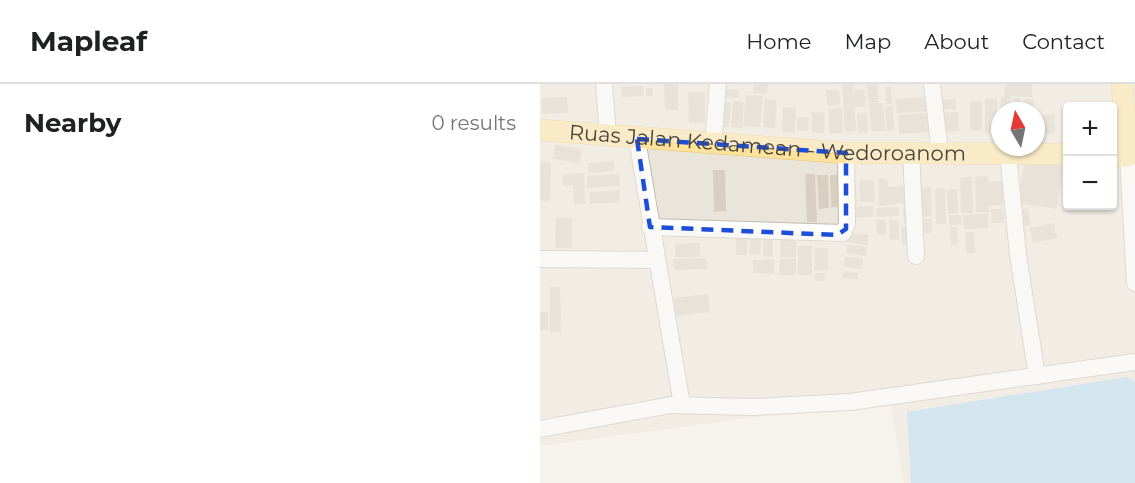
<!DOCTYPE html>
<html lang="en">
<head>
<meta charset="utf-8">
<style>
  body { margin:0; font-family:Montserrat,sans-serif; background:#f2f2f2; color:#202124 }
  .controls { position:absolute; right:18px; top:18px; display:grid; overflow:hidden; border-radius:6px; box-shadow:0 2px 4px #0004 }
  .controls button { width:54px; height:54px; display:grid; place-items:center; padding:0; border:0; border-bottom:2px solid #e0e0e0; background:#fff; color:#202124; font:30px sans-serif }
  .compass { position:absolute; left:451px; top:18px; width:54px; height:54px; border-radius:50%; background:#fff; box-shadow:0 2px 4px #0004; rotate:351deg }
  .list { margin:0; padding:0; list-style:none }
  h2 { display:flex; justify-content:space-between; align-items:center; height:78px; margin:0; padding:0 24px; font-size:26px }
  h2 small { font-size:20px; font-weight:400; color:#757577 }
  .map { position:relative; flex:none; width:595px; height:399px; overflow:hidden }
  header { display:flex; align-items:center; gap:36px; box-sizing:border-box; height:84px; padding:0 30px; background:#fff; border-bottom:2px solid #e0e0e0 }
  header strong { font-size:28px }
  nav { display:flex; gap:33px; margin-inline-start:auto; font-size:21px }
  main { display:flex }
  aside { flex:1; background:#fff }
  .map>svg:first-child { display:block }
  .residential { fill:#eae5da; fill-rule:evenodd }
  .water { fill:#a9d4f2 }
  .building { fill:#d8cfc1 }
  .lines { fill:none; stroke-linecap:round; stroke-linejoin:round }
  .minor-casing { stroke:#c2bbae; stroke-width:18 }
  .major-casing { stroke:#e6c16a; stroke-width:22 }
  .minor { stroke:#fff; stroke-width:16 }
  .major { stroke:#ffe39c; stroke-width:21 }
  .marked { fill:none; stroke:#1d4ed8; stroke-width:4.5; stroke-dasharray:12 8; stroke-linejoin:round }
  .labels { text-anchor:middle; stroke-width:4.5; stroke-linejoin:round; paint-order:stroke }
  .street-label { font-size:21px; fill:#4b4439; stroke:#fff }
</style>
</head>
<body>
<header>
<strong>Mapleaf</strong>
<nav><a>Home</a><a>Map</a><a>About</a><a>Contact</a></nav>
</header>
<main>
<aside>
<h2>Nearby<small>0 results</small></h2>
<ul class="list">
</ul>
</aside>
<div class="map">
<svg width="595" height="399" viewBox="0 0 595 399">
  <rect width="100%" height="100%" fill="#f6f3ec"/>
  <!-- residential -->
  <path class="residential" d="M0 0H595V399H364L350 315 0 362ZM528 22H572V122H528ZM460 27H496V63H460Z"/>
  <!-- water -->
  <path class="water" d="M587 293 595 298V399H371L367 328Z"/>
  <!-- building -->
  <g class="building">
    <path d="M124 0H138V26H125Z"/>
    <path d="M214 0H228L227 10 213 9Z"/>
    <path d="M302 0H313L316 47 305 48Z"/>
    <path d="M327 0H337L339 18H328Z"/>
    <path d="M465 0H492V13L471 12V27H460L461 13H465Z"/>
    <path d="M103 2 104 12 82 13 81 3Z"/>
    <path d="M345 3H351L352 20H346Z"/>
    <path d="M106 4H113V12L106 13Z"/>
    <path d="M185 5 199 6 198 14 184 13Z"/>
    <path d="M286 6H299L300 21 287 22Z"/>
    <path d="M314 6H325L326 22 315 23Z"/>
    <path d="M148 8H165V38L149 39Z"/>
    <path d="M206 11 223 12 220 43 203 42Z"/>
    <path d="M27 13 28 29 2 30V14Z"/>
    <path d="M387 13 388 27 357 29 356 15Z"/>
    <rect x="473" y="14" width="8" height="13"/>
    <path d="M225 15 237 16 235 44 223 43Z"/>
    <path d="M415 15 416 25 399 26V16Z"/>
    <rect x="445" y="15" width="12" height="34"/>
    <rect x="483" y="15" width="11" height="12"/>
    <path d="M178 17 191 18 189 43 177 42Z"/>
    <path d="M193 17 204 18 202 44 191 43Z"/>
    <rect x="430" y="17" width="12" height="29"/>
    <path d="M329 19H343L345 47H331Z"/>
    <path d="M345 22H353L354 46 347 47Z"/>
    <path d="M243 23 256 24 255 49 242 48Z"/>
    <path d="M302 24 303 49 290 50 288 25Z"/>
    <path d="M272 28 285 29 284 49 271 48Z"/>
    <path d="M418 28 419 47 400 48 399 29Z"/>
    <path d="M327 29 328 48 318 49 317 30Z"/>
    <path d="M389 29 390 48 359 50 358 31Z"/>
    <path d="M514 30 515 49 499 50 498 32Z"/>
    <path d="M258 33 269 34 268 47 257 46Z"/>
    <path d="M15 61 42 65 40 79 13 75Z"/>
    <path d="M485 74 524 80 517 125 478 119Z"/>
    <path d="M0 77 11 78 10 117H0Z"/>
    <path d="M74 77V87L48 89V79Z"/>
    <path d="M173 86H185L186 127 174 128Z"/>
    <path d="M44 89 45 120H34L33 101 23 102 22 91Z"/>
    <path d="M79 90 80 102 47 104V92Z"/>
    <path d="M265 90H275L277 138H267Z"/>
    <path d="M305 90 306 123H291L290 91Z"/>
    <path d="M277 91H288L289 124 279 125Z"/>
    <path d="M448 92V98L463 97V121L449 122 450 128H436L435 93Z"/>
    <path d="M432 93 433 129H421L420 94Z"/>
    <path d="M338 95H347L348 103 372 101 373 139H364L363 119 339 122Z"/>
    <path d="M310 96H316L317 120H310Z"/>
    <path d="M319 96H334L335 118H320Z"/>
    <path d="M391 103 392 132 380 133 379 104Z"/>
    <path d="M395 104H405L406 140H396Z"/>
    <path d="M417 105 418 129 408 130 407 106Z"/>
    <path d="M79 106V118L50 120 49 108Z"/>
    <path d="M333 122V133L310 134 309 123Z"/>
    <path d="M358 123 359 132 337 133 336 124Z"/>
    <path d="M451 125H463L464 139H452Z"/>
    <path d="M488 125 491 141 484 142 480 126Z"/>
    <path d="M448 130V144L424 145 423 131Z"/>
    <path d="M409 131H421L422 140 409 141Z"/>
    <path d="M16 134H32V164H15Z"/>
    <rect x="382" y="135" width="10" height="14"/>
    <path d="M336 136H346V151H337Z"/>
    <path d="M349 136H358L359 155 350 156Z"/>
    <path d="M514 139 517 154 493 159 490 144Z"/>
    <path d="M373 142 374 161H362L361 143Z"/>
    <path d="M410 143H417L418 160 411 161Z"/>
    <path d="M306 148 329 151 327 161 306 158Z"/>
    <path d="M425 148H434L435 169H426Z"/>
    <rect x="196" y="150" width="11" height="21"/>
    <path d="M210 151 221 152 220 170H209Z"/>
    <path d="M241 153H256V174L241 173Z"/>
    <path d="M223 154 233 155V173H223Z"/>
    <path d="M160 159V173H135V160Z"/>
    <path d="M307 161 327 163 326 172 306 169Z"/>
    <rect x="258" y="162" width="14" height="29"/>
    <path d="M275 164H288V186H274Z"/>
    <path d="M305 173 323 174 322 185 304 183Z"/>
    <path d="M166 174 167 185 134 186 133 175Z"/>
    <path d="M240 175H256V191H239Z"/>
    <path d="M213 176H234V190L213 189Z"/>
    <path d="M303 187 318 189V195L302 194Z"/>
    <rect x="275" y="189" width="10" height="8"/>
    <path d="M10 203H20L21 248H10Z"/>
    <path d="M168 210 170 228 136 232 134 214Z"/>
    <rect x="0" y="228" width="8" height="18"/>
  </g>
  <g class="lines">
    <defs>
      <g id="minor">
        <path d="M64 0 68 52"/>
        <path d="M392 0 400 69"/>
        <path d="M97 55 142 321"/>
        <path d="M173 61 178 0"/>
        <path d="M371 69 376 172"/>
        <path d="M468 70 478 171 497 292"/>
        <path d="M588 72 595 199"/>
        <path d="M110 143 303 149 307 140 306 69"/>
        <path d="M0 175 115 176"/>
        <path d="M0 345 131 321 213 323 310 318 595 278"/>
      </g>
      <g id="major">
        <path id="s1" d="M0 46 306 69 528 70"/>
        <path d="M572 71 588 72 582 0"/>
      </g>
    </defs>
    <!-- minor casing -->
    <use href="#minor" class="minor-casing"/>
    <!-- major casing -->
    <use href="#major" class="major-casing"/>
    <!-- minor -->
    <use href="#minor" class="minor"/>
    <!-- major -->
    <use href="#major" class="major"/>
  </g>
  <!-- marked area -->
  <path d="M0 0H595V399H0ZM97 55 306 69V145L297 151 110 143Z" fill="#f6f3ec" fill-opacity=".55" fill-rule="evenodd"/>
  <path class="marked" d="M97 55 306 69V145L297 151 110 143Z"/>
  <g class="labels">
    <!-- street labels -->
    <g class="street-label">
      <text dy="7" stroke="none"><textPath href="#s1" startOffset="228">Ruas Jalan Kedamean - Wedoroanom</textPath></text>
    </g>
  </g>
</svg>
<div class="controls">
<button>+</button>
<button>−</button>
</div>
<svg class="compass" viewBox="-18 -18 36 36"><path d="M0-13l5 13h-10z" fill="#e53935"/><path d="M0 13l5-13h-10z" fill="#757577"/></svg>
</div>
</main>
</body>
</html>
